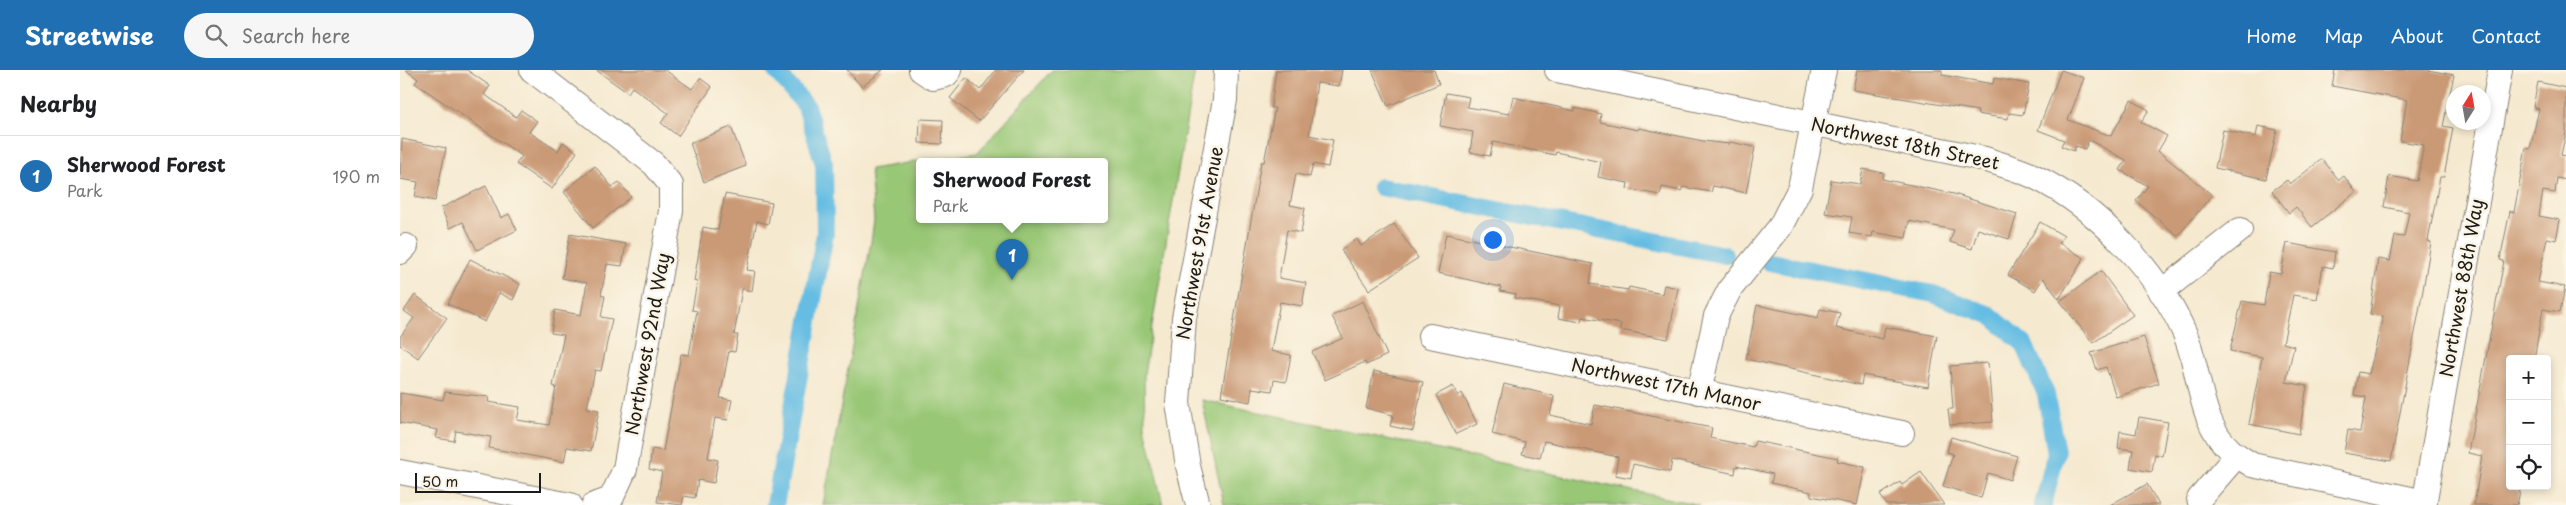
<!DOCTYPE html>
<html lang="en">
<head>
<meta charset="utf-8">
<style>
  body { margin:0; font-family:"Playpen Sans",sans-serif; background:#f6f6f6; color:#202124 }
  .controls { position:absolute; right:15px; bottom:15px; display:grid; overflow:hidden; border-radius:5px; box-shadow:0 2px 8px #0003 }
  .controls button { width:45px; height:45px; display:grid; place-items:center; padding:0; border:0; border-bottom:1px solid #e0e0e0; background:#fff; color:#202124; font:25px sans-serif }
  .compass { position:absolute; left:2046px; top:15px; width:45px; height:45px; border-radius:50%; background:#fff; box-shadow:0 2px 8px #0003; rotate:11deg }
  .scale { position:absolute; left:15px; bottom:12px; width:126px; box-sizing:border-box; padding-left:5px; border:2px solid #1c1c1c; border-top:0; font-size:14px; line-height:18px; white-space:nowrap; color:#1c1c1c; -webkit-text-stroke:4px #fcf5e5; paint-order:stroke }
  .you { position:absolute; left:1092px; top:169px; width:18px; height:18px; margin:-12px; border:4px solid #fff; border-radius:50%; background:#1a73e8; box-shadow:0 0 0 8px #1a73e833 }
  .badge { display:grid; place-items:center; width:32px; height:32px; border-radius:50%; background:#1f6fb2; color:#fff; font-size:16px; font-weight:700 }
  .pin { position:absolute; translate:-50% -41px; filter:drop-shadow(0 1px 2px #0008) }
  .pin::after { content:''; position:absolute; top:26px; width:18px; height:15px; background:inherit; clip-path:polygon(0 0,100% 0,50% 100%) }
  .popup { position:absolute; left:516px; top:88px; width:192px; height:65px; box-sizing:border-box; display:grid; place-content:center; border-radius:5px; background:#fff; filter:drop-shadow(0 1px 4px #0005); font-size:16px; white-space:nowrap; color:#757577 }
  .popup b { font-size:19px; color:#202124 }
  .popup::after { content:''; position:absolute; left:50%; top:100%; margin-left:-10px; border:10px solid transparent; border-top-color:#fff }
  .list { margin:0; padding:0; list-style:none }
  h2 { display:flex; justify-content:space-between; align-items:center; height:65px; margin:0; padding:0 20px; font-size:21px }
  h2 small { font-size:16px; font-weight:400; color:#757577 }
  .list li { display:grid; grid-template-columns:32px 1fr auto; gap:15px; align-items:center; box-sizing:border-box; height:80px; padding:0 20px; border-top:1px solid #e0e0e0 }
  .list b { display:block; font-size:19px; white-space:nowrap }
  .list p { margin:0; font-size:16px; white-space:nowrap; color:#757577 }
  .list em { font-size:16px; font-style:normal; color:#757577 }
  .icon { flex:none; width:28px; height:28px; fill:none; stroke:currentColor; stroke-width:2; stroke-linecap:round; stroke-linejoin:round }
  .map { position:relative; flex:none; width:2166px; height:435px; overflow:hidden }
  header { display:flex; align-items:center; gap:30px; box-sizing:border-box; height:70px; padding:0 25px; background:#1f6fb2; color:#fff }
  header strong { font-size:24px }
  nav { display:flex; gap:28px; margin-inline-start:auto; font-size:18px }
  .search { width:350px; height:45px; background:#f6f6f6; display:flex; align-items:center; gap:12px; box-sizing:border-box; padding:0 18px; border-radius:28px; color:#757577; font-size:19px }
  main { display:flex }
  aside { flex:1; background:#fff }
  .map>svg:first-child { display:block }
  .green { fill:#98c776; stroke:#5a7249 }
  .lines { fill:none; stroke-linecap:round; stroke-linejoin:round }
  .canal { stroke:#66bde3; stroke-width:18 }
  .building { fill:#ca9a76 }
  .minor-casing { stroke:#888276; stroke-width:26 }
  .minor { stroke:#fff; stroke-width:24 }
  .labels { text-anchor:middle; stroke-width:5; stroke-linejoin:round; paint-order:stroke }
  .street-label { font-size:18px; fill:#1c1c1c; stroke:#fcf5e5 }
</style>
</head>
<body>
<header>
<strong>Streetwise</strong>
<div class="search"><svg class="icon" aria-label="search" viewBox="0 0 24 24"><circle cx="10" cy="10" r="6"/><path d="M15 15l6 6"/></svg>Search here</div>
<nav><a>Home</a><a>Map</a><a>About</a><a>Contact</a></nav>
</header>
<main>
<aside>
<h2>Nearby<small></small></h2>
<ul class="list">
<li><span class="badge">1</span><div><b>Sherwood Forest</b><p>Park</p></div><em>190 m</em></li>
</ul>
</aside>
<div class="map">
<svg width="2166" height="435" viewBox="0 0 2166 435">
  <rect width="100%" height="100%" fill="#fcf5e5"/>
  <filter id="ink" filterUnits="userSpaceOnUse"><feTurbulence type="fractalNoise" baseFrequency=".02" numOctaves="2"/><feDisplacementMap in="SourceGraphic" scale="10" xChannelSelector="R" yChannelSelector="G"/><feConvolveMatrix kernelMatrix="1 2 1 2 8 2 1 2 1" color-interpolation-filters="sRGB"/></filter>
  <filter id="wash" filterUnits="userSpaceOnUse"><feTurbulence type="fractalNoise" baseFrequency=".0096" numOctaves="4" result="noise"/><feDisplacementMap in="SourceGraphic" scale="20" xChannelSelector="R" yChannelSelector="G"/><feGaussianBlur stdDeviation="1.12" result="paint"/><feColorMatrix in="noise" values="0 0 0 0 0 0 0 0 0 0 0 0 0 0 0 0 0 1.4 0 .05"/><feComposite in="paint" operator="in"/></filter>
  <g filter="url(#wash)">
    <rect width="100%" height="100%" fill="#f5e9cf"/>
    <!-- green -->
    <g class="green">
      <path d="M652 0H795L744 304 745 357 763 435H423L471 172 474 150 470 99 519 91 520 149H704V91H521L577 83Z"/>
      <path d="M802 330 1300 435H824Z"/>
    </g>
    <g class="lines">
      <!-- canal -->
      <g class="canal">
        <path d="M375 0 406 36 424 94 425 164 375 435"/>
        <path d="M981 117 1325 185"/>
        <path d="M1370 192 1533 224 1590 245 1624 274 1646 324 1656 383 1643 435"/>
      </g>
    </g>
    <g id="blocks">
      <!-- building -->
      <g class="building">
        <path d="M6 0H67L90 16 84 24 116 47 121 40 137 51 129 62 158 81 163 72 177 82 152 119 116 94 122 86 15 13 18 9Z"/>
        <path d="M196 0H265L292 19 300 8 312 17 278 66 261 53 268 43 232 17 228 23Z"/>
        <path d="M447 0H483L462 17Z"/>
        <path d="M596 0H624L579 51 550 28 566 8 580 20Z"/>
        <path d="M876 0H942L939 16 917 13 909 65 933 70 928 97 913 94 910 107 896 104 890 135 905 138 901 163 887 160 879 208 906 213 902 236 880 232 871 281 891 285 886 312 874 310 872 321 852 318 850 332 821 326 858 110 861 92H864L875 38H871Z"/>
        <path d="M972 0H1034L1039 14 988 36Z"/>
        <path d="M1457 0H1542V5L1593 14 1594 8 1629 14 1623 45 1609 43 1608 49 1577 44 1578 41 1453 20Z"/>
        <path d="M1661 0 1684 8 1668 50 1711 66 1731 30 1749 40 1741 52 1767 66 1758 81 1812 125 1778 166 1736 131 1748 116 1720 100 1726 90 1689 70 1685 79 1676 76 1674 81 1661 76 1664 70 1638 60Z"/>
        <path d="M1935 0H2028L2054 5 2043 56 2053 58 2044 107H2040L2028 171 2031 172 2023 220 1991 391 1944 383 1948 360 1960 362 1966 327 1954 325 1958 302 1969 304 1983 246 1970 244 1978 189 1990 191 1995 166 2004 167 2009 142 1984 137 1989 106 2017 111 2024 75 2000 71 2007 30 1932 16Z"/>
        <path d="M2138 12 2166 18V63L2161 85 2166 86V110L2157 108 2155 123 2143 121 2139 146 2160 150 2156 170 2147 168 2138 212 2165 217 2160 242 2143 239 2134 289H2110V416H2112V419L2120 421 2117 435H2074L2082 386 2068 383 2104 191 2100 190 2110 141 2114 142 2126 78 2130 79 2139 39 2133 37Z"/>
        <path d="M1046 23 1069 27 1067 37 1109 44 1113 27 1175 41V38L1201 44 1200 52 1238 60 1239 58 1303 71 1329 74 1330 72 1355 77 1346 123 1313 116 1311 122 1282 117V121L1262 117 1260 125 1227 119 1228 113 1198 107 1201 92 1156 82 1155 85 1093 72 1090 86 1070 82 1073 62 1040 56Z"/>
        <path d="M520 49 543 50 542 74 519 73Z"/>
        <path d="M1858 56 1877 60 1866 109 1815 98 1823 60 1856 67Z"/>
        <path d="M331 57 346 96 304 112 290 73Z"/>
        <path d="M2 69 46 78 35 131 15 127 18 112 0 109Z"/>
        <path d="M1922 89 1939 110 1944 106 1956 122 1912 157 1896 137 1889 143 1872 121 1887 110 1890 114Z"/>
        <path d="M195 96 212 117 219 112 231 127 193 158 164 122Z"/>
        <path d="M1463 99 1484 103 1482 109 1554 124 1617 144 1609 169 1578 159 1572 179 1550 172 1554 160 1509 151 1506 168 1473 162 1472 167 1449 163 1452 147 1425 143 1431 110 1460 114Z"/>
        <path d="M86 116 101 148 109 144 117 160 77 180 63 152 50 158 41 138Z"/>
        <path d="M325 124 372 133 368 154 357 151 347 200 355 201 352 221 342 219 334 265H338L335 282 329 281 320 328 332 330 328 350 315 348 308 388 318 390 314 413 298 410 295 428 284 426 282 435 257 432 262 402 249 399 252 379 263 381 281 284 289 285 297 241 292 240 297 212 294 211 303 157 318 160Z"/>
        <path d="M1640 152 1664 166 1659 173 1684 188 1659 229 1643 208 1635 221 1608 205Z"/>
        <path d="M994 154 1018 188 969 220 941 180 957 169 961 176Z"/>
        <path d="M170 164 226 174 222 196 207 194 201 225 205 226 201 247 212 249 201 301 195 300 187 338 199 340 191 381 167 377 164 392 89 378 91 367 56 361 54 371 36 368 38 360 0 353V323L43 330 45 322 89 327 88 332 120 337 117 350 149 355 156 317 153 316 164 265 151 263 155 240 181 245 187 213 162 208Z"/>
        <path d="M1046 164 1193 194 1190 214 1228 220 1229 217 1262 224 1264 215 1278 218 1268 269 1220 260 1221 254 1182 247 1181 252 1158 248 1160 236 1115 228 1116 224 1100 221 1101 217 1038 203Z"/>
        <path d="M1887 173 1935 182 1933 198 1923 196 1917 229 1893 225 1883 273 1894 276 1886 312 1907 316 1899 364 1849 354 1862 287 1830 281 1842 231 1864 235 1869 202 1881 204Z"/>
        <path d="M70 189 120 214 113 230 99 223 85 252 48 234Z"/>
        <path d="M1701 201 1733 245 1693 273 1660 231Z"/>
        <path d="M15 225 47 248 18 288 0 275V267L14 248 4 241Z"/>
        <path d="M963 231 987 285 966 295 965 292 925 310 912 282 943 268 932 246Z"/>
        <path d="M1357 235 1418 248 1420 239 1440 243 1436 258 1483 269 1485 257 1537 266 1528 317 1463 305 1461 315 1346 289Z"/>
        <path d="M1744 267 1759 313 1716 327 1706 297 1697 300 1691 283Z"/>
        <path d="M1588 293 1593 352 1550 355 1548 339H1553L1550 296Z"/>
        <path d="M974 301 1023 312 1013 361 990 356 993 345 966 338Z"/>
        <path d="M1104 314 1154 326 1150 345 1191 354 1195 335 1312 358 1310 368 1353 377 1355 371 1438 388 1437 391 1465 397 1457 435 1411 426V422L1371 413 1373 404 1336 396 1335 404 1272 390 1270 402 1233 394 1231 408 1215 405 1218 387 1144 371 1140 388 1122 384 1125 372 1092 364Z"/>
        <path d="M1053 316 1058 326 1062 323 1077 354 1056 364 1036 325Z"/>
        <path d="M1739 347 1768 352 1762 386 1755 384 1752 402 1730 398 1733 380 1718 378 1720 361 1736 364Z"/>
        <path d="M1551 367 1617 386 1610 410 1588 403 1581 428 1543 416 1553 384 1547 382Z"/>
        <path d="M1521 402 1544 435H1487L1480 425 1500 412 1502 415Z"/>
        <path d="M1747 414 1759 435H1710Z"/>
      </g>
    </g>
  </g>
  <g filter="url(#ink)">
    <use href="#blocks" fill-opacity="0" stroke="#888276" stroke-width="1"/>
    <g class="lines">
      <defs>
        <g id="minor">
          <path d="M132 0 254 94 271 115V141L225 399 211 429 194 435"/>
          <path d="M521 0 533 8 546 5 550 0"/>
          <path d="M1157 0 1585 89C1601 95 1620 99 1635 107 1697 137 1757 201 1785 264 1801 302 1798 351 1830 380 1836 386 1845 390 1852 395L2025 432"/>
          <path d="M0 182 6 176"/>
          <path d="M1761 222 1840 160"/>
          <path d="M1030 266 1502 363"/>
          <path d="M1299 322 1316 246 1330 219 1380 157 1400 118 1424 0"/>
          <path d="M0 402 170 435"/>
          <path d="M1799 429 1837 385"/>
          <path d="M798 435 788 396 778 333 784 248 825 30 826 0"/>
          <path d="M2024 435 2100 0"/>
        </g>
      </defs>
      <!-- minor casing -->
      <use href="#minor" class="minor-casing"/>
      <!-- minor -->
      <use href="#minor" class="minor"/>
    </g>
  </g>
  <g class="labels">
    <!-- street labels -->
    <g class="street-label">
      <text transform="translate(1505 74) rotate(12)" y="6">Northwest 18th Street</text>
      <text transform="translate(800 173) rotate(-80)" y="6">Northwest 91st Avenue</text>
      <text transform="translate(2062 218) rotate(-80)" y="6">Northwest 88th Way</text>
      <text transform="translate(248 274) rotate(-80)" y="6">Northwest 92nd Way</text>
      <text transform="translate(1266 315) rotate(12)" y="6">Northwest 17th Manor</text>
    </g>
  </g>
</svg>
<div class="controls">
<button>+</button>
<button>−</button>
<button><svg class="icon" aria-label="locate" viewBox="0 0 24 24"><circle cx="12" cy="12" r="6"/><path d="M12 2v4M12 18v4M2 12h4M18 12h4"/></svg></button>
</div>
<svg class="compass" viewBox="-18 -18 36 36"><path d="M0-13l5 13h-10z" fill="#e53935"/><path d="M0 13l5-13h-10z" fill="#757577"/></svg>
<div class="scale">50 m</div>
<div class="you"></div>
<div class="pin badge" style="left:612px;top:210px">1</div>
<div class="popup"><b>Sherwood Forest</b>Park</div>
</div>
</main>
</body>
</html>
